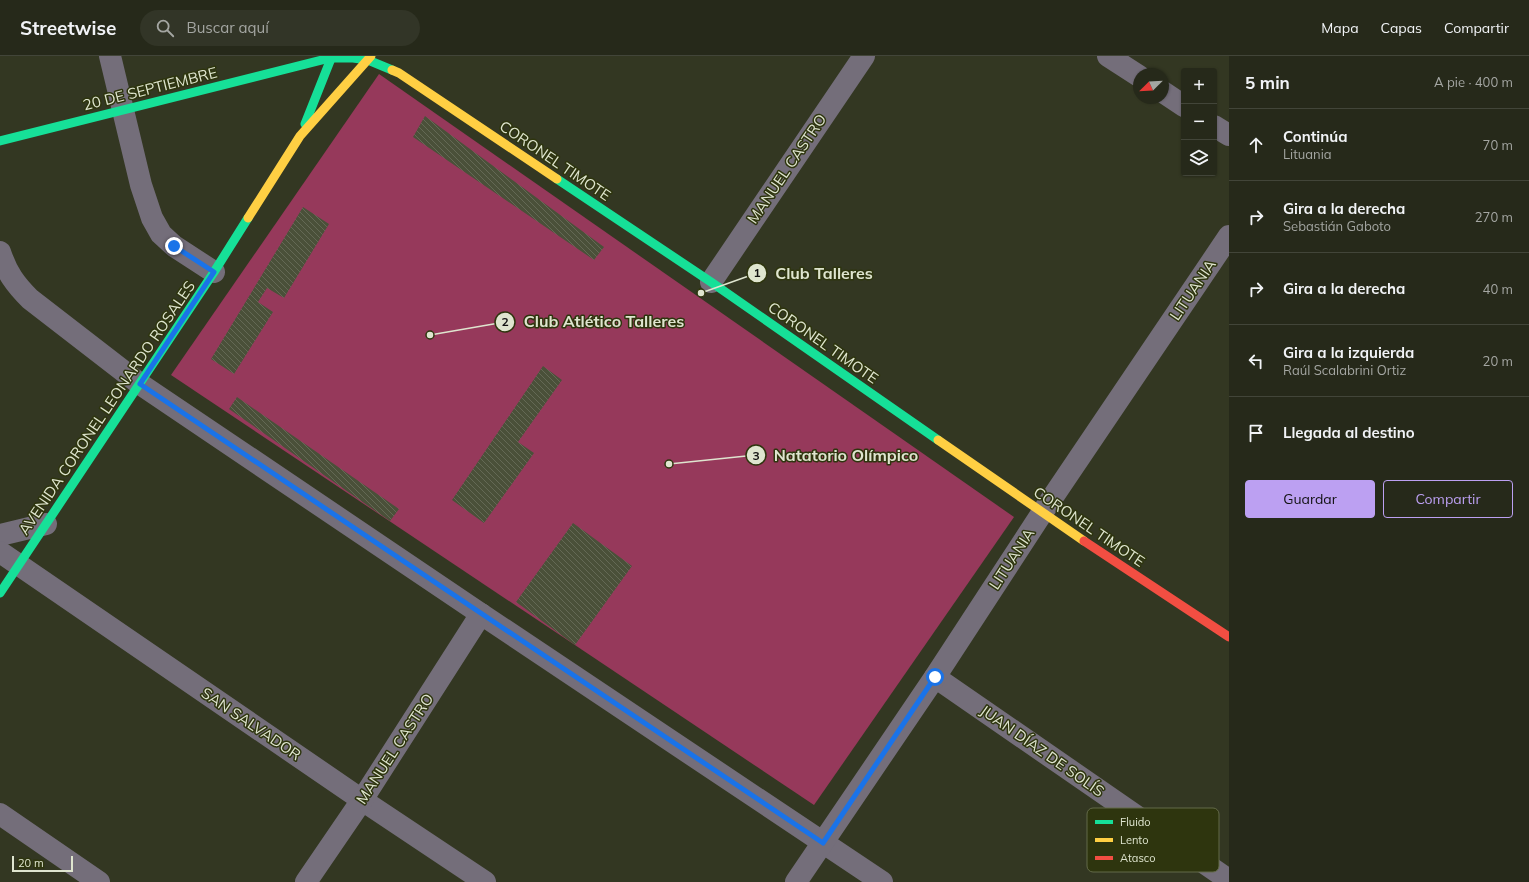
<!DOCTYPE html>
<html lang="es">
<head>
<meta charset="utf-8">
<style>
  body { margin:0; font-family:Mulish,sans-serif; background:#323527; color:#f1f3f6 }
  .controls { position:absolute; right:12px; top:12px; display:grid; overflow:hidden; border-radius:4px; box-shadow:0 1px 3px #0004 }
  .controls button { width:36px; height:36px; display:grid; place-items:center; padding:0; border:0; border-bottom:1px solid #424539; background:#26291a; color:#f1f3f6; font:20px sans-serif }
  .compass { position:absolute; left:1133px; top:12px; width:36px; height:36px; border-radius:50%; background:#26291a; box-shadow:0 1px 3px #0004; rotate:246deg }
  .scale { position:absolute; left:12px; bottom:10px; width:61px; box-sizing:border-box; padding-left:4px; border:2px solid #dfe5cf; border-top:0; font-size:11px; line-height:14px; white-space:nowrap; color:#dfe5cf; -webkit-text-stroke:3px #2e350e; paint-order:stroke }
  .stop { position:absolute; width:12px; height:12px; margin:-9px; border:3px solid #1a73e8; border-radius:50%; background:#fff }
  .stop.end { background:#1a73e8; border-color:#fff; box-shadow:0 1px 4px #0008 }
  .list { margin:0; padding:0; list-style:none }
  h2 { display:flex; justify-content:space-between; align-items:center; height:52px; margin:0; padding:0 16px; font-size:17px }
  h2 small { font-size:13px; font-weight:400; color:#a4a6a2 }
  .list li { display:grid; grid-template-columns:26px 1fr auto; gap:12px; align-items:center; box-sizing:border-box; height:72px; padding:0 16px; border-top:1px solid #424539 }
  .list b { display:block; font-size:15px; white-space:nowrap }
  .list p { margin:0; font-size:13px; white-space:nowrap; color:#a4a6a2 }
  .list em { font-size:13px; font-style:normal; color:#a4a6a2 }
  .actions { display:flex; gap:8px; padding:12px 16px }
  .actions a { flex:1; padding:9px 0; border:1px solid #bca0f2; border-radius:4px; text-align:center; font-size:14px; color:#bca0f2 }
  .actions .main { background:#bca0f2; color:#111 }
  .icon { flex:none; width:22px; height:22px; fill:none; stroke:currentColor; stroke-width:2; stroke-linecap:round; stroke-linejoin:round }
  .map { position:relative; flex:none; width:1229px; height:826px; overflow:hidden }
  header { display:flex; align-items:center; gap:24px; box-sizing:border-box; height:56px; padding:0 20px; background:#26291a; border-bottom:1px solid #424539 }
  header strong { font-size:19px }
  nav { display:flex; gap:22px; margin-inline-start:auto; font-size:14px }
  .search { width:280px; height:36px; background:#323527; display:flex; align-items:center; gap:10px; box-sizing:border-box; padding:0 14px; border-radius:22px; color:#a4a6a2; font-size:15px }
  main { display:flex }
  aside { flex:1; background:#26291a }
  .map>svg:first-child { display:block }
  .green { fill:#96395b }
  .building { fill:url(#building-back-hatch) }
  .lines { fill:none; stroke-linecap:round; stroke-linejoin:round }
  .street { stroke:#746e7a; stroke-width:22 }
  .fast { stroke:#16e098; stroke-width:9 }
  .slow { stroke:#ffcf43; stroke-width:9 }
  .jam { stroke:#f24e42; stroke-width:9 }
  .route { stroke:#1a73e8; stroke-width:5 }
  .labels { text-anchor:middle; stroke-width:3; stroke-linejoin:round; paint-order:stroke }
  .street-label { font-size:15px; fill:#dfe5cf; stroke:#2e350e }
  .key { fill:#2e350e; stroke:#636a48; stroke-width:1 }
  .key-label { font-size:11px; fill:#dfe5cf }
  .leader { fill:none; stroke:#dfe5cf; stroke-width:1.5 }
  .callout-dot { fill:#dfe5cf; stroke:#2e350e; stroke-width:1.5 }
  .mark-label { font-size:12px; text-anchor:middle; font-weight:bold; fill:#111 }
  .callout-label { font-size:16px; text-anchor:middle; font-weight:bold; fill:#dfe5cf; stroke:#2e350e; stroke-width:3; stroke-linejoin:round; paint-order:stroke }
</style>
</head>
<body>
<header>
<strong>Streetwise</strong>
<div class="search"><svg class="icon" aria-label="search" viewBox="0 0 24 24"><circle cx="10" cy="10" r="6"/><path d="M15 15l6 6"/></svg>Buscar aquí</div>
<nav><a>Mapa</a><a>Capas</a><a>Compartir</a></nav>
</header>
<main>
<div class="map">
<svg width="1229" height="826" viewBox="0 0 1229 826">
  <defs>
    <pattern id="building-back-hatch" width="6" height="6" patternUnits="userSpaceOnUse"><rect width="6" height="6" fill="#4a5039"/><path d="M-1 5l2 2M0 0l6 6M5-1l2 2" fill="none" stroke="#646955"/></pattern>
  </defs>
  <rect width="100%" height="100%" fill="#333722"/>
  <!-- green -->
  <path class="green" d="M379 18 1014 461 814 749 171 319Z"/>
  <!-- building -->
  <g class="building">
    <path d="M425 60 604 191 594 204 413 81Z"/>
    <path d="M303 151 329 168 284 242 267 232 258 246 273 256 234 318 211 303Z"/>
    <path d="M543 310 562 324 518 386 534 397 484 467 452 444Z"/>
    <path d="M237 341 399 453 390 465 229 353Z"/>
    <path d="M573 467 632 510 575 589 516 546Z"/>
  </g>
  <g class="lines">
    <!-- street -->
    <g class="street">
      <path d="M110 0 141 129 152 162 161 178 174 190 214 216"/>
      <path d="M1108 0 1139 20"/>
      <path d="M1163 36 1184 50"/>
      <path d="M1214 70 1229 79"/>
      <path d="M0 196C7 217 15 228 30 243L140 328 481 558 882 826"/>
      <path d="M711 226 864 0"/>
      <path d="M0 479 46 468"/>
      <path d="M0 496 362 744 485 826"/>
      <path d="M935 621 1229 824"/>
      <path d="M0 758 99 826"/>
      <path d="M306 826 362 744 481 558"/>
      <path d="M796 826 935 621 1042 457 1229 180"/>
    </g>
    <!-- fast -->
    <g class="fast">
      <path d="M305 68 332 0"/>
      <path d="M0 85 330 2H353L368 4 392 14"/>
      <path d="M557 123 711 226 938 384"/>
      <path d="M0 537 214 216 248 162"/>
    </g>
    <!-- slow -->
    <g class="slow">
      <path d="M392 14 399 17 557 123"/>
      <path d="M248 162 300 80 371 0"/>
      <path d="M938 384 1084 485"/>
    </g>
    <!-- jam -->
    <path class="jam" d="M1084 485 1229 581"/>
  </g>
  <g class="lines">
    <!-- route -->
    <path class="route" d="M174 190 214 216 140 328 823 787 935 621"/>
  </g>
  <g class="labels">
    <!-- street labels -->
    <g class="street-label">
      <text transform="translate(150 33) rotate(-14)" y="5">20 DE SEPTIEMBRE</text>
      <text transform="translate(555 105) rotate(34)" y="5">CORONEL TIMOTE</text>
      <text transform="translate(787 113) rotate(-56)" y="5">MANUEL CASTRO</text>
      <text transform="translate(1193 234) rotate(-56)" y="5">LITUANIA</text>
      <text transform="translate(823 287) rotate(35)" y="5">CORONEL TIMOTE</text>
      <text transform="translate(107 352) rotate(-56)" y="5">AVENIDA CORONEL LEONARDO ROSALES</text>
      <text transform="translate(1089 471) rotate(34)" y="5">CORONEL TIMOTE</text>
      <text transform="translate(1012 503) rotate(-57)" y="5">LITUANIA</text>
      <text transform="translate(251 668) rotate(34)" y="5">SAN SALVADOR</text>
      <text transform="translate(395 693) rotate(-57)" y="5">MANUEL CASTRO</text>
      <text transform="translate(1042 695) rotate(35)" y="5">JUAN DÍAZ DE SOLÍS</text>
    </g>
  </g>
  <!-- legend -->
  <rect x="1087" y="752" width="132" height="64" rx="6" class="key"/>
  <rect x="1095" y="764" width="18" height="4" fill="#16e098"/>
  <rect x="1095" y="782" width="18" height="4" fill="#ffcf43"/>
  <rect x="1095" y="800" width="18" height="4" fill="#f24e42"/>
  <g class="key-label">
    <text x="1120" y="770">Fluido</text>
    <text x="1120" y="788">Lento</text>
    <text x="1120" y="806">Atasco</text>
  </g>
  <!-- callouts -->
  <path class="leader" d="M701 237L757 217M430 279L505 266M669 408L756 399"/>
  <g class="callout-dot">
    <circle cx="701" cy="237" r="4"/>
    <circle cx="430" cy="279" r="4"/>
    <circle cx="669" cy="408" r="4"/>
    <circle cx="757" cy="217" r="10"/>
    <circle cx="505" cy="266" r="10"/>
    <circle cx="756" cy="399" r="10"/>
  </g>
  <g class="mark-label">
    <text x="757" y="221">1</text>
    <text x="505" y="270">2</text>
    <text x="756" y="404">3</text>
  </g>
  <g class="callout-label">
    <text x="824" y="223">Club Talleres</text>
    <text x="604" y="271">Club Atlético Talleres</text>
    <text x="846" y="405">Natatorio Olímpico</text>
  </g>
</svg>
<div class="controls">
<button>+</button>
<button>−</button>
<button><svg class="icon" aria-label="layers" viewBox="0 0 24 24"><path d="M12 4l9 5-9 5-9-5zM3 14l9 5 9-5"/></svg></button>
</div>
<svg class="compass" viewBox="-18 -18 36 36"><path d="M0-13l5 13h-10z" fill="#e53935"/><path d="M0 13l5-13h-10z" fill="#a4a6a2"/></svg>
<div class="scale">20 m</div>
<div class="stop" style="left:935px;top:621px"></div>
<div class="stop end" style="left:174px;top:190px"></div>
</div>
<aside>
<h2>5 min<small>A pie · 400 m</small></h2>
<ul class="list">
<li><svg class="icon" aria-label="ahead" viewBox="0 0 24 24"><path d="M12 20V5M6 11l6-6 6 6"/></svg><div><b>Continúa</b><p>Lituania</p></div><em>70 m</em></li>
<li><svg class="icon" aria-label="right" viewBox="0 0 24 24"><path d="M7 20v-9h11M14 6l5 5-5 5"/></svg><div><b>Gira a la derecha</b><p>Sebastián Gaboto</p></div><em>270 m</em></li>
<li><svg class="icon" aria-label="right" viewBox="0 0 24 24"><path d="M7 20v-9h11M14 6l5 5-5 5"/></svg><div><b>Gira a la derecha</b></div><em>40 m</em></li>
<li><svg class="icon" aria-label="left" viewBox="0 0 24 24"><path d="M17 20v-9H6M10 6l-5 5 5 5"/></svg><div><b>Gira a la izquierda</b><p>Raúl Scalabrini Ortiz</p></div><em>20 m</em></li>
<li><svg class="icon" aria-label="arrive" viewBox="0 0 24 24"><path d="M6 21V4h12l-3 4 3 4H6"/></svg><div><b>Llegada al destino</b></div></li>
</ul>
<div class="actions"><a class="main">Guardar</a><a>Compartir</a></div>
</aside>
</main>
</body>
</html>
